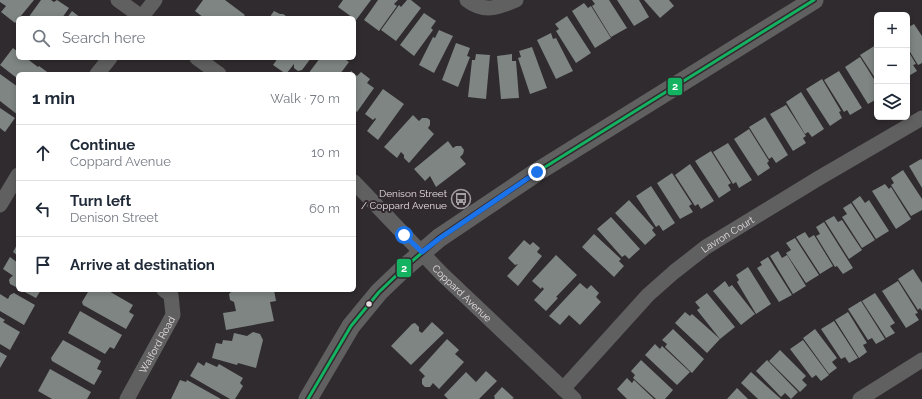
<!DOCTYPE html>
<html lang="en">
<head>
<meta charset="utf-8">
<style>
  body { margin:0; font-family:Raleway,sans-serif; background:#f2f2f3; color:#1f2937 }
  .controls { position:absolute; right:12px; top:12px; display:grid; overflow:hidden; border-radius:6px; box-shadow:0 2px 6px #0003 }
  .controls button { width:36px; height:36px; display:grid; place-items:center; padding:0; border:0; border-bottom:1px solid #e0e1e3; background:#fff; color:#1f2937; font:20px sans-serif }
  .stop { position:absolute; width:12px; height:12px; margin:-9px; border:3px solid #1a73e8; border-radius:50%; background:#fff }
  .stop.end { background:#1a73e8; border-color:#fff; box-shadow:0 1px 4px #0008 }
  .list { margin:0; padding:0; list-style:none }
  h2 { display:flex; justify-content:space-between; align-items:center; height:52px; margin:0; padding:0 16px; font-size:17px }
  h2 small { font-size:13px; font-weight:400; color:#747a83 }
  .list li { display:grid; grid-template-columns:26px 1fr auto; gap:12px; align-items:center; box-sizing:border-box; height:56px; padding:0 16px; border-top:1px solid #e0e1e3 }
  .list b { display:block; font-size:15px; white-space:nowrap }
  .list p { margin:0; font-size:13px; white-space:nowrap; color:#747a83 }
  .list em { font-size:13px; font-style:normal; color:#747a83 }
  .icon { flex:none; width:22px; height:22px; fill:none; stroke:currentColor; stroke-width:2; stroke-linecap:round; stroke-linejoin:round }
  .map { position:relative; flex:none; width:922px; height:399px; overflow:hidden }
  .search { position:absolute; background:#fff; box-shadow:0 2px 6px #0003; left:16px; top:16px; width:340px; height:44px; display:flex; align-items:center; gap:10px; box-sizing:border-box; padding:0 14px; border-radius:6px; color:#747a83; font-size:15px }
  .panel { position:absolute; background:#fff; box-shadow:0 2px 6px #0003; left:16px; top:72px; width:340px; height:220px; border-radius:6px }
  .map>svg:first-child { display:block }
  .building { fill:#7e8583 }
  .lines { fill:none; stroke-linecap:round; stroke-linejoin:round }
  .minor { stroke:#616061; stroke-width:15 }
  .tertiary { stroke:#616061; stroke-width:19 }
  .bus-1-casing { stroke:#32292f; stroke-width:6 }
  .bus-1 { stroke:#13b361; stroke-width:3 }
  .route { stroke:#1a73e8; stroke-width:5 }
  .bus-dot { fill:#e3dde0; stroke:#32292f; stroke-width:1.5 }
  .labels { text-anchor:middle; stroke-width:4; stroke-linejoin:round; paint-order:stroke }
  .poi-label { font-size:10px; fill:#e3dde0; stroke:#32292f; text-anchor:end }
  .street-label { font-size:10px; fill:#e3dde0; stroke:#32292f }
  .line-badge { stroke:#32292f; stroke-width:1.5 }
  .badge-label { font-size:11px; text-anchor:middle; font-weight:bold; fill:#fff }
</style>
</head>
<body>
<div class="map">
<svg width="922" height="399" viewBox="0 0 922 399">
  <rect width="100%" height="100%" fill="#302b2e"/>
  <!-- building -->
  <g class="building">
    <path d="M0 0H34L15 23 1 12 6 6 0 2Z"/>
    <path d="M41 0H51L54 2 57 0 69 8 62 18H28Z"/>
    <path d="M203 0H225L245 15 242 18H204L195 11Z"/>
    <path d="M343 0H371L356 20 338 7Z"/>
    <path d="M378 0H398L394 4 397 6 379 31 364 20Z"/>
    <path d="M407 0H411L421 8 396 41 381 30 399 5 401 7Z"/>
    <path d="M592 0H609L627 28 611 37 592 6 595 4Z"/>
    <path d="M617 0H639L649 17 634 26Z"/>
    <path d="M644 0H669L674 6 660 18Z"/>
    <path d="M584 3 588 8 591 6 611 38 595 48 572 11Z"/>
    <path d="M72 11 81 18H67Z"/>
    <path d="M274 11 280 14H283L289 18H269Z"/>
    <path d="M424 13 436 21 431 28 433 30 414 56 400 45Z"/>
    <path d="M567 16 591 53 576 63 556 31 559 29 555 24Z"/>
    <path d="M914 24 922 36V63L918 65 907 47V28Z"/>
    <path d="M439 30 453 36 434 73 419 65 433 37 435 38Z"/>
    <path d="M551 33 553 39 556 38 573 71 556 79 537 40Z"/>
    <path d="M456 43 470 48 467 56 470 57 458 87 442 80Z"/>
    <path d="M876 45 877 47V81L860 55Z"/>
    <path d="M532 47 547 88 530 94 518 58 521 57 519 51Z"/>
    <path d="M13 48 18 52V58H26L38 67 39 66 50 74H18V79L0 65Z"/>
    <path d="M907 49 916 64 913 65 917 71 907 77Z"/>
    <path d="M476 54 490 55 486 99 468 97 472 60H475Z"/>
    <path d="M512 54V61H516L519 98 501 99 497 56Z"/>
    <path d="M860 57 877 84V99L868 104 845 67Z"/>
    <path d="M278 58H311L302 70 298 71 294 68V64L286 74 273 65Z"/>
    <path d="M320 58H343L349 62 340 74H308Z"/>
    <path d="M351 71 357 76 361 72 370 79 367 83 374 88 357 112 354 109V74H349Z"/>
    <path d="M839 71 862 108 850 115 847 110 844 112 824 80Z"/>
    <path d="M0 74 18 87V115L0 101Z"/>
    <path d="M822 79 841 111 839 112 842 118 830 126 806 89Z"/>
    <path d="M383 89 404 104 378 140 367 131 376 119 375 118 373 120 365 114Z"/>
    <path d="M801 92 824 129 812 137 808 132 805 134 786 102Z"/>
    <path d="M786 105 806 136 803 138 806 143 793 151 770 114Z"/>
    <path d="M0 108 15 118 5 132 0 128Z"/>
    <path d="M413 115 419 121 422 118H427L430 120V125L428 128 434 134 409 163 404 158V155L401 152 397 158 384 147Z"/>
    <path d="M765 117 788 155 776 163 772 157 769 159 749 127Z"/>
    <path d="M749 129 769 161 767 163 770 168 758 176 734 139Z"/>
    <path d="M448 141 453 148 456 146H461L464 150 463 154 460 157 466 164 436 187 430 176 425 181 414 169Z"/>
    <path d="M728 143 752 180 739 188 736 182 733 184 713 152Z"/>
    <path d="M711 151 731 183 728 185 731 190 719 198 695 161Z"/>
    <path d="M921 159 922 160V188L909 166Z"/>
    <path d="M690 164 714 201 701 209 698 204 695 206 675 175Z"/>
    <path d="M903 170 922 199V210L911 216 891 185 894 183 891 178Z"/>
    <path d="M672 173 692 204 689 206 693 212 680 219 657 183Z"/>
    <path d="M885 184 889 189 891 187 911 219 896 229 872 191Z"/>
    <path d="M651 186 675 223 663 231 659 225 656 227 636 196Z"/>
    <path d="M860 196 865 203 869 200 889 231 876 239 852 202Z"/>
    <path d="M629 200 654 228 652 230 656 235 645 245 615 213Z"/>
    <path d="M851 203 875 240 862 248 842 217 847 214 843 208Z"/>
    <path d="M834 216 838 222 842 220 862 250 849 259 825 221Z"/>
    <path d="M611 217 640 249 629 259 625 255 622 257 597 229Z"/>
    <path d="M824 222 853 268 843 274 837 266 835 267 816 236 820 234 816 227Z"/>
    <path d="M805 232 809 238 814 235 833 266 820 274 796 237Z"/>
    <path d="M594 234 621 259 619 261 624 266 614 277 582 247Z"/>
    <path d="M795 238 819 275 806 283 786 253 791 250 786 243Z"/>
    <path d="M524 240 530 245 533 242 540 248 537 252 542 256 518 286 507 276 518 264 515 265 508 258Z"/>
    <path d="M18 243V256L13 252Z"/>
    <path d="M778 251 782 258 787 255 806 286 793 294 770 256Z"/>
    <path d="M556 255 577 275 556 297 558 298 546 311 534 300 544 289 542 287 541 289 532 281Z"/>
    <path d="M10 257 18 263V288L10 284 9 280 11 277 13 276 12 275 3 269Z"/>
    <path d="M768 257 792 295 779 302 757 268 762 265 760 262Z"/>
    <path d="M748 267 771 304 756 314 737 282 739 280 736 275Z"/>
    <path d="M913 269 922 283V311L920 308 918 310 898 279Z"/>
    <path d="M725 281 729 287 732 285 755 314 741 325 713 291Z"/>
    <path d="M898 281 918 313 915 314 919 320 906 328 882 291Z"/>
    <path d="M580 283 587 289 591 285 599 293 596 297 601 302 580 325 569 315 560 325 549 316Z"/>
    <path d="M21 290H41L36 298Z"/>
    <path d="M91 290H107L133 305 129 312 134 315 126 329 83 305 82 302 88 292Z"/>
    <path d="M233 290H274L276 301 270 302 274 321 226 330 223 313 236 311 234 302 230 300 229 294Z"/>
    <path d="M14 293 35 305 24 325 0 311V294L8 299 10 295Z"/>
    <path d="M707 293 735 327 720 339 697 310 700 308 695 302Z"/>
    <path d="M875 293 895 323 890 326 895 333 886 338 862 301Z"/>
    <path d="M861 301 885 339 876 344 872 338 868 340 848 309Z"/>
    <path d="M80 311 122 335 114 349 110 347 105 354 68 333Z"/>
    <path d="M685 312 690 316 692 314 720 339 707 353 675 323Z"/>
    <path d="M848 312 867 343 863 345 867 352 859 358 835 320Z"/>
    <path d="M0 317 5 320 3 322 20 332 10 350 0 344Z"/>
    <path d="M834 321 858 358 849 363 845 357 841 359 821 329Z"/>
    <path d="M432 322 444 333 411 365 391 346 412 324 415 323 419 327V331L422 333Z"/>
    <path d="M673 329 704 359 692 373 665 347 667 344 662 340Z"/>
    <path d="M815 329 837 358 832 362 837 368 829 374 803 338Z"/>
    <path d="M253 332 260 334 263 340 256 368 238 363 237 365 212 358 216 343 222 344 223 340 232 341 234 333 247 336Z"/>
    <path d="M447 339 459 350 455 354 464 362 439 389 433 383 430 387H425L422 384V379L425 376 419 370Z"/>
    <path d="M63 340 101 361 97 369 102 371 94 385 52 361 51 358Z"/>
    <path d="M803 340 829 375 821 381 816 375 812 378 790 349Z"/>
    <path d="M655 344 660 349 662 346 690 372 677 385 645 355Z"/>
    <path d="M780 350 806 376 802 380 807 385 800 392 769 361Z"/>
    <path d="M0 352 7 356 0 368Z"/>
    <path d="M641 360 673 390 665 399H656L633 378 635 375 631 371Z"/>
    <path d="M767 360 798 392 791 399 785 393 781 397 756 371Z"/>
    <path d="M198 362 204 366 206 362 217 367 219 364 243 378 240 383 243 386 235 399H230L190 376Z"/>
    <path d="M50 369 91 392 87 399H52L38 391Z"/>
    <path d="M486 371 497 381 479 399H448L444 395 466 372 476 382Z"/>
    <path d="M751 372 781 399H758L741 383Z"/>
    <path d="M627 378 632 383 634 380 654 399H627L617 389Z"/>
    <path d="M180 380 186 382 187 380 221 399H171Z"/>
    <path d="M502 387 514 398 512 399H494L495 398 494 396Z"/>
    <path d="M737 388 748 399H727Z"/>
  </g>
  <g class="lines">
    <!-- minor -->
    <g class="minor">
      <path d="M118 0 143 18"/>
      <path d="M467 0C484 13 498 8 516 0"/>
      <path d="M141 18 155 0"/>
      <path d="M197 58 219 74"/>
      <path d="M97 74 110 58"/>
      <path id="s1" d="M354 182 442 274 574 399"/>
      <path d="M0 205 18 175"/>
      <path id="s2" d="M563 389 648 295 674 272 706 247 819 178 922 118"/>
      <path id="s3" d="M127 399 173 315 171 295 164 290"/>
      <path d="M860 399 922 360"/>
    </g>
    <!-- tertiary -->
    <path class="tertiary" d="M308 399 351 326 379 292 403 269 439 238 537 172 814 0"/>
    <defs>
      <path id="bus-1" d="M308 399 351 326 379 292 403 269 439 238 537 172 814 0"/>
    </defs>
    <!-- bus-1 casing -->
    <use href="#bus-1" class="bus-1-casing"/>
    <!-- bus-1 -->
    <use href="#bus-1" class="bus-1"/>
  </g>
  <g class="lines">
    <!-- route -->
    <path class="route" d="M404 235 422 252 440 238 537 172"/>
  </g>
  <!-- icons -->
  <defs>
    <symbol id="bus-ring" viewBox="-11 -11 22 22"><circle r="9.5" fill="#32292f" stroke="#a49fa2" stroke-width="1.5"/><path d="M-5-6H5V4H4V6H2V4H-2V6H-4V4H-5ZM-3.5-4V0h7V-4ZM-3.5 1.2v1.5H-2V1.2ZM2 1.2v1.5H3.5V1.2Z" fill="#a49fa2"/></symbol>
  </defs>
  <g fill-rule="evenodd">
    <use href="#bus-ring" x="450" y="188" width="22" height="22"/>
  </g>
  <!-- markers -->
  <circle class="bus-dot" cx="369" cy="304" r="3.5"/>
  <g class="labels">
    <!-- poi labels -->
    <g class="poi-label">
      <text x="447" y="197">Denison Street<tspan x="447" dy="12">/ Coppard Avenue</tspan></text>
    </g>
    <!-- street labels -->
    <g class="street-label">
      <text dy="4" stroke="none"><textPath href="#s2" startOffset="227">Lavron Court</textPath></text>
      <text dy="4" stroke="none"><textPath href="#s1" startOffset="155">Coppard Avenue</textPath></text>
      <text dy="4" stroke="none"><textPath href="#s3" startOffset="62">Walford Road</textPath></text>
    </g>
  </g>
  <g class="line-badge">
    <rect x="667" y="77" width="16" height="19" rx="4" fill="#13b361"/>
    <rect x="396" y="258" width="16" height="20" rx="4" fill="#13b361"/>
  </g>
  <g class="badge-label">
    <text x="675" y="90">2</text>
    <text x="404" y="272">2</text>
  </g>
</svg>
<div class="controls">
<button>+</button>
<button>−</button>
<button><svg class="icon" aria-label="layers" viewBox="0 0 24 24"><path d="M12 4l9 5-9 5-9-5zM3 14l9 5 9-5"/></svg></button>
</div>
<div class="stop" style="left:404px;top:235px"></div>
<div class="stop end" style="left:537px;top:172px"></div>
<div class="search"><svg class="icon" aria-label="search" viewBox="0 0 24 24"><circle cx="10" cy="10" r="6"/><path d="M15 15l6 6"/></svg>Search here</div>
<section class="panel">
<h2>1 min<small>Walk · 70 m</small></h2>
<ul class="list">
<li><svg class="icon" aria-label="ahead" viewBox="0 0 24 24"><path d="M12 20V5M6 11l6-6 6 6"/></svg><div><b>Continue</b><p>Coppard Avenue</p></div><em>10 m</em></li>
<li><svg class="icon" aria-label="left" viewBox="0 0 24 24"><path d="M17 20v-9H6M10 6l-5 5 5 5"/></svg><div><b>Turn left</b><p>Denison Street</p></div><em>60 m</em></li>
<li><svg class="icon" aria-label="arrive" viewBox="0 0 24 24"><path d="M6 21V4h12l-3 4 3 4H6"/></svg><div><b>Arrive at destination</b></div></li>
</ul>
</section>
</div>
</body>
</html>
